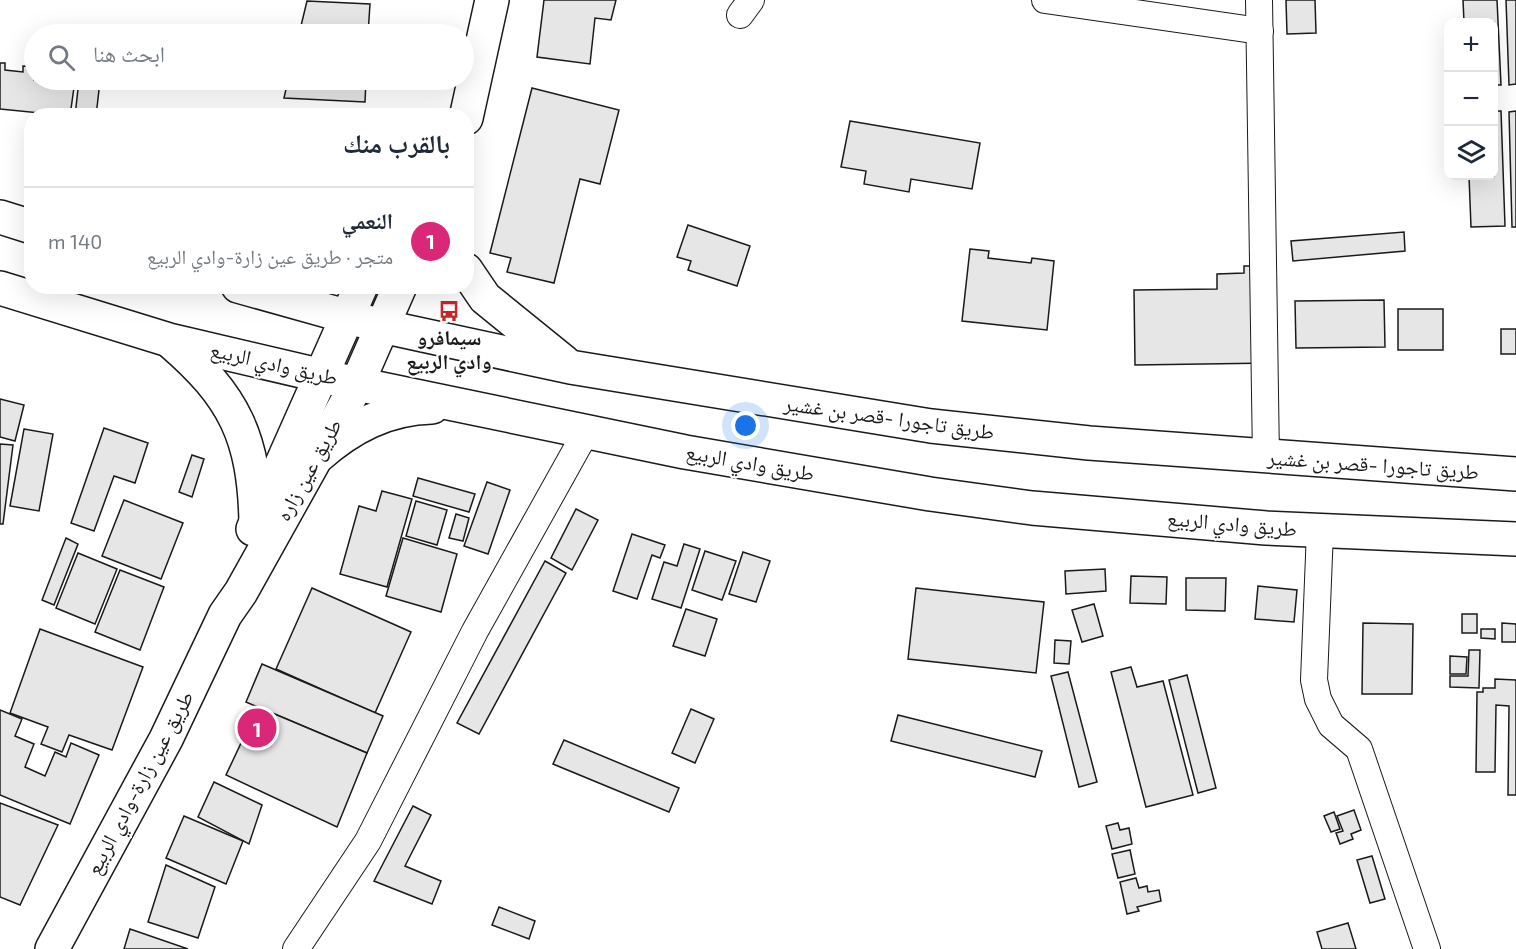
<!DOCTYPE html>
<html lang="ar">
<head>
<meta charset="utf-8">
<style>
  body { margin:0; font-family:"Exo 2","Noto Naskh Arabic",sans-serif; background:#f2f2f3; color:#1f2937; direction:rtl }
  .controls { position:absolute; right:18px; top:18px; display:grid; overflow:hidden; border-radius:12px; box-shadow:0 6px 24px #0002 }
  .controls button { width:54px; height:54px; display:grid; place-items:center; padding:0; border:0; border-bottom:2px solid #e0e1e3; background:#fff; color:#1f2937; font:30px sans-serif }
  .you { position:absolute; left:746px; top:426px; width:21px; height:21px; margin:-15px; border:4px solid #fff; border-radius:50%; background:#1a73e8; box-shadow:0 0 0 9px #1a73e833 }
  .badge { display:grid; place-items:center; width:39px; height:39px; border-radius:50%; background:#db2777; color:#fff; font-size:20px; font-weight:700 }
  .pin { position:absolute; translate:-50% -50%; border:3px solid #fff; box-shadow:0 2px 6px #0006 }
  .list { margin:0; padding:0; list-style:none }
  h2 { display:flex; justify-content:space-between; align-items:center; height:78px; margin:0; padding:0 24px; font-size:26px }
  h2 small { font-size:20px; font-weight:400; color:#747a83 }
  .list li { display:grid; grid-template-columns:39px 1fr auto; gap:18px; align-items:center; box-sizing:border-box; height:108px; padding:0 24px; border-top:2px solid #e0e1e3 }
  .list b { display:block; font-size:22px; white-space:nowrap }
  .list p { margin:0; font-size:20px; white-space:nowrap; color:#747a83 }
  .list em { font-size:20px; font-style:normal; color:#747a83 }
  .icon { flex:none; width:33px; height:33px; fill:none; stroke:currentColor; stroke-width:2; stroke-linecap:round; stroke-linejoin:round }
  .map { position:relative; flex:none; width:1516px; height:949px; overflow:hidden; direction:ltr }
  .search { position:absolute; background:#fff; box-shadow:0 6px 24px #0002; left:24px; top:24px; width:450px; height:66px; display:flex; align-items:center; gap:15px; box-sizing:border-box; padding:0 21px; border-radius:33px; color:#747a83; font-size:22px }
  .panel { position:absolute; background:#fff; box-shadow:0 6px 24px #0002; left:24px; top:108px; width:450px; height:186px; border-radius:24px; direction:rtl }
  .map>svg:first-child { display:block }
  .building { fill:#e6e6e6; stroke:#1a1a1a; stroke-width:1.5 }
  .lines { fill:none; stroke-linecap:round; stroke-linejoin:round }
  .minor-casing { stroke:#1a1a1a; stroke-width:28 }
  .primary-casing { stroke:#1a1a1a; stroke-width:36 }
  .trunk-casing { stroke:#1a1a1a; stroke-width:36 }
  .minor { stroke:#fff; stroke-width:26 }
  .primary { stroke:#fff; stroke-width:33 }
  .trunk { stroke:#fff; stroke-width:33 }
  .labels { text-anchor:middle; stroke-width:4.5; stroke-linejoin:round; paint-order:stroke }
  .poi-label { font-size:21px; font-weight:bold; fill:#1a1a1a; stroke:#fff }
  .street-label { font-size:21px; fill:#1a1a1a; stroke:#fff }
</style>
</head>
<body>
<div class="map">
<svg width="1516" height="949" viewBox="0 0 1516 949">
  <rect width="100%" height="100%" fill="#fff"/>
  <!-- building -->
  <g class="building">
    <path d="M544 0H616L611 20 595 18 590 64 537 57Z"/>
    <path d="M1286 0H1315L1316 33 1287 34Z"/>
    <path d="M1463 0H1497L1501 85H1494V22H1464Z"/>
    <path d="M1506 0H1516V84L1509 85Z"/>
    <path d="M307 1 370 4 368 34H299Z"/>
    <path d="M0 63H5V70L23 72V66L34 67V80H75L70 116 0 109Z"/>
    <path d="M79 80 100 81 96 116H75Z"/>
    <path d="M288 80H366L365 102 284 98Z"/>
    <path d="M532 88 619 110 600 184 580 179 554 283 507 272 511 258 490 253Z"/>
    <path d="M1494 111H1501L1505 226 1471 227 1469 176H1494Z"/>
    <path d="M1516 111V227H1512L1509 112Z"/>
    <path d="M850 121 980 143 972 189 911 179 909 192 864 184 866 171 841 167Z"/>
    <path d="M688 225 750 246 737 286 688 270 691 261 677 257Z"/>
    <path d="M1404 232 1405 251 1293 261 1291 241Z"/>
    <path d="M970 249 989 251 988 258 1031 263 1032 258 1054 261 1047 330 962 321Z"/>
    <path d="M1244 266H1274L1275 363 1135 365 1134 290 1217 289V274L1244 273Z"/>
    <path d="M1384 300 1385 347 1296 348 1295 301Z"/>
    <rect x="1398" y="309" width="45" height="41"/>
    <rect x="1501" y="329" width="15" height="25"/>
    <path d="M0 399 24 405 15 441 0 437Z"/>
    <path d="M104 428 148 443 135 483 114 476 94 531 71 523Z"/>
    <path d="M24 429 53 434 39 511 10 506Z"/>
    <path d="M0 444 13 445 3 524H0Z"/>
    <path d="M192 455 204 459 192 497 179 492Z"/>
    <path d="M418 478 475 494 469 512 413 496Z"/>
    <path d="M487 482 510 490 488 554 464 546Z"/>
    <path d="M382 491 412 499 387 587 340 574 359 506 376 511Z"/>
    <path d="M124 500 183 523 161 579 102 556Z"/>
    <path d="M416 501 447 510 437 545 406 536Z"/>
    <path d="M576 509 598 520 572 570 551 558Z"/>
    <path d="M456 514 469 518 463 541 449 538Z"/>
    <path d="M632 534 665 545 660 558 652 555 637 599 613 591Z"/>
    <path d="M66 538 78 544 54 605 42 600Z"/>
    <path d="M403 538 457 554 441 612 386 596Z"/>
    <path d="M684 544 700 549 681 608 652 599 664 562 677 566Z"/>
    <path d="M705 551 736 561 722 600 692 590Z"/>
    <path d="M743 552 770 561 756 602 729 594Z"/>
    <path d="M78 553 117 569 95 624 56 608Z"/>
    <path d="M545 561 566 573 479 734 457 723Z"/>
    <path d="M1105 569 1106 591 1066 594 1065 571Z"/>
    <path d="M120 570 164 587 140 650 95 632Z"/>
    <path d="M1131 576 1167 577 1166 604 1130 603Z"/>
    <path d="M1186 578H1226L1225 611 1186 610Z"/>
    <path d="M1258 586 1297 590 1294 622 1255 619Z"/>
    <path d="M312 588 411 632 375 713 276 669Z"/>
    <path d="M916 588 1044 602 1036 673 908 659Z"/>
    <path d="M1094 604 1103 636 1082 642 1072 610Z"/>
    <path d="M686 609 717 619 705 656 673 646Z"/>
    <rect x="1462" y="614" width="15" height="19"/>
    <path d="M1363 623 1413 624 1412 694H1362Z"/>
    <path d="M1502 623 1516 624V642H1502Z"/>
    <path d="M40 629 143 667 112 750 69 735 62 752 41 744 48 727 10 713Z"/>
    <path d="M1481 629H1495V639L1481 638Z"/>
    <path d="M1055 640 1071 641 1069 664 1054 663Z"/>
    <path d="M1469 650H1480L1479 688 1450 687V676H1468Z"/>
    <path d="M1450 656 1467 657 1466 674H1450Z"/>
    <path d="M262 664 383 716 367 753 246 702Z"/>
    <path d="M1131 667 1137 687 1163 681 1193 795 1146 807 1111 672Z"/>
    <path d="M1068 672 1097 782 1079 787 1051 676Z"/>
    <path d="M1187 675 1216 788 1198 793 1169 680Z"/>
    <path d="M1495 679 1516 680V795H1508L1509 706 1496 705 1495 772H1476L1477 692H1483V688H1495Z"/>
    <path d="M258 707 367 753 337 827 226 775Z"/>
    <path d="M691 709 714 719 695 763 672 753Z"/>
    <path d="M0 710 22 719 15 736 34 744 25 767 45 776 55 752 66 757 71 743 99 755 70 824 0 795Z"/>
    <path d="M898 715 1042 751 1035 777 891 741Z"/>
    <path d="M564 740 679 788 669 812 553 764Z"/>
    <path d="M214 782 262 805 249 844 198 817Z"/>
    <path d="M0 803 58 825 20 905 0 897Z"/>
    <path d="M413 806 431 815 405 866 441 881 432 904 374 881Z"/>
    <path d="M1354 810 1361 830 1351 834 1353 839 1340 844 1336 833 1343 831 1337 816Z"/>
    <path d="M1334 812 1340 829 1331 832 1324 816Z"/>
    <path d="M184 816 243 841 226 884 166 858Z"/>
    <path d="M1118 823 1120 830 1129 828 1132 844 1112 849 1106 826Z"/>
    <path d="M1130 850 1135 874 1118 878 1112 854Z"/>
    <path d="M1372 856 1385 899 1370 903 1357 860Z"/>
    <path d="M166 865 215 887 198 938 148 922Z"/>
    <path d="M1136 878 1139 888 1147 886 1148 892 1159 890 1161 901 1137 907 1139 911 1127 914 1120 882Z"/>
    <path d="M499 907 535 921 529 939 492 925Z"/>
    <path d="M1348 923 1356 949H1322L1317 932Z"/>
    <path d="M130 929 188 949H124Z"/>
  </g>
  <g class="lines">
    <defs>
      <g id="minor">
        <path d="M1045 0 1260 31"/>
        <path d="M1259 0 1266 458"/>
        <path d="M740 15 751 0"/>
        <path d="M1320 531 1314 680 1318 699 1331 725 1359 749 1427 949"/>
        <path d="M296 949 368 841 475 631 586 432"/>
      </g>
      <g id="primary">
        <path d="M466 118 492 0"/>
        <path d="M253 529 361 286"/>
        <path d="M52 949 166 739 225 615 241 592 357 384 400 286"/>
      </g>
      <g id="trunk">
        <path d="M0 217 32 227"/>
        <path d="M466 270 485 298 564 362"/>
        <path d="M238 286 381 326 570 367 931 426 1089 443 1516 474"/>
        <path d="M0 288 169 340 357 384 685 452 930 494 1032 508 1266 528 1516 539"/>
        <path d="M170 341C235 397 254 437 256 522"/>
        <path d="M318 456C351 427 387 408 432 407"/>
      </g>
    </defs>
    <!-- minor casing -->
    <use href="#minor" class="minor-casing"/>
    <!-- primary casing -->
    <use href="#primary" class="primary-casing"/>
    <!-- trunk casing -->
    <use href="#trunk" class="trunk-casing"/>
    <!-- minor -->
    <use href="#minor" class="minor"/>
    <!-- primary -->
    <use href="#primary" class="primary"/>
    <!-- trunk -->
    <use href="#trunk" class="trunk"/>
  </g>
  <!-- icons -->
  <defs>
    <symbol id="bus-bare" viewBox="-9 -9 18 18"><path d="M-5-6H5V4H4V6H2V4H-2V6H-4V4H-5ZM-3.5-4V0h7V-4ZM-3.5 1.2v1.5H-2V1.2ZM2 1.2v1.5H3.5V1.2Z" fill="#c62828" stroke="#fff" stroke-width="2.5" paint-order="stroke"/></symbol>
  </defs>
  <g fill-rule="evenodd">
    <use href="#bus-bare" x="434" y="296" width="30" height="30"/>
  </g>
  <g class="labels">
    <!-- poi labels -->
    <g class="poi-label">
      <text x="449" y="345">سيمافرو<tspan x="449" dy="24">وادي الربيع</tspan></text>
    </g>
    <!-- street labels -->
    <g class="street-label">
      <text transform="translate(274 364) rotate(13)" y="7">طريق وادي الربيع</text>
      <text transform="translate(889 418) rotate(8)" y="7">طريق تاجورا -قصر بن غشير</text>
      <text transform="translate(750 463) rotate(10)" y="7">طريق وادي الربيع</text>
      <text transform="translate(1373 465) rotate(4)" y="7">طريق تاجورا -قصر بن غشير</text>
      <text transform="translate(309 470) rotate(-61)" y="7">طريق عين زاره</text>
      <text transform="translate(1232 524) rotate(5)" y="7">طريق وادي الربيع</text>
      <text transform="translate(140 783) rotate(-62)" y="7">طريق عين زارة-وادي الربيع</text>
    </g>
  </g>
</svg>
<div class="controls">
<button>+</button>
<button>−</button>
<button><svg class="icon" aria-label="layers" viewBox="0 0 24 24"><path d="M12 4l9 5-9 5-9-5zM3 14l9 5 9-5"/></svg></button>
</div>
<div class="you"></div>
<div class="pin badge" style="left:257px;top:728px">1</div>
<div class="search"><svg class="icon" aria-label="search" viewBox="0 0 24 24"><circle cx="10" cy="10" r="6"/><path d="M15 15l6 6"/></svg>ابحث هنا</div>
<section class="panel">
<h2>بالقرب منك<small></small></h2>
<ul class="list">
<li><span class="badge">1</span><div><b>النعمي</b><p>متجر · طريق عين زارة-وادي الربيع</p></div><em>140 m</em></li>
</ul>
</section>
</div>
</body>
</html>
